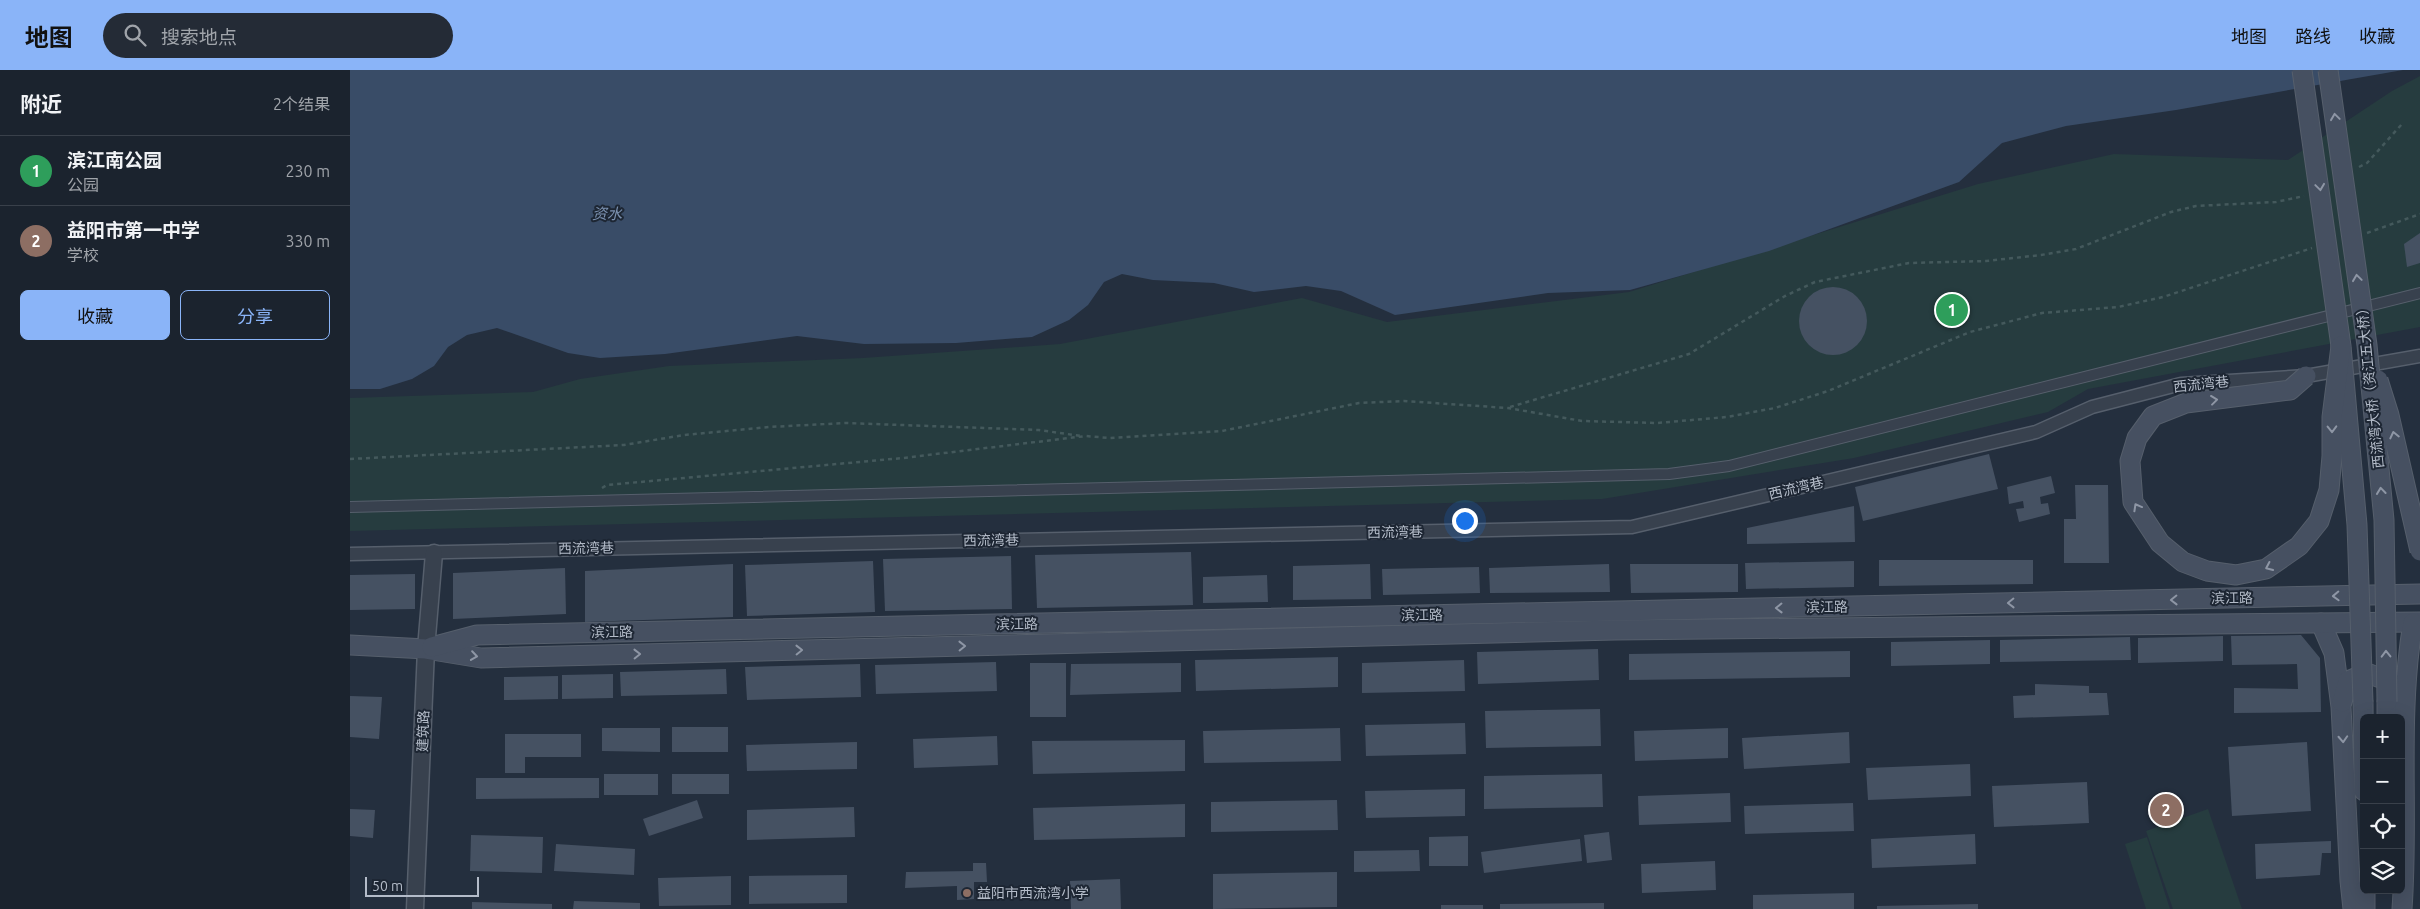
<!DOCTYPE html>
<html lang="zh">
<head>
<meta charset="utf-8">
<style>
  body { margin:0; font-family:Ubuntu,"Noto Sans SC",sans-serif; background:#242b36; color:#f1f3f6 }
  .controls { position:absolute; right:15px; bottom:15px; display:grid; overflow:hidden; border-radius:8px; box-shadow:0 5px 20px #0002 }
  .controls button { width:45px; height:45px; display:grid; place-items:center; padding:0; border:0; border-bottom:1px solid #39404a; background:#1b232e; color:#f1f3f6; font:25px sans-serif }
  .scale { position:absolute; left:15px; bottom:12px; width:114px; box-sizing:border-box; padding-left:5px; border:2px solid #b4bcc9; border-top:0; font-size:14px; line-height:18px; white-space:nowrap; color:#b4bcc9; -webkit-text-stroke:4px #1d2633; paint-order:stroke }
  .you { position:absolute; left:1114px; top:450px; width:18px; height:18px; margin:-12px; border:4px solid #fff; border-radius:50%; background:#1a73e8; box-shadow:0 0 0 8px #1a73e833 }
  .badge { display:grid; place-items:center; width:32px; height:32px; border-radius:50%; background:#8ab4f8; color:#fff; font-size:16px; font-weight:700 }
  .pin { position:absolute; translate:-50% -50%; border:2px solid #fff; box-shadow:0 1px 5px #0006 }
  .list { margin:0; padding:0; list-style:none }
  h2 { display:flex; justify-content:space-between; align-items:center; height:65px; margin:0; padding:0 20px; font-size:21px }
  h2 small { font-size:16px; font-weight:400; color:#a0a4aa }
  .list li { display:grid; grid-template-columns:32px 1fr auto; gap:15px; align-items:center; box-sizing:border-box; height:70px; padding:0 20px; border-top:1px solid #39404a }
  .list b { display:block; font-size:19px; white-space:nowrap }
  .list p { margin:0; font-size:16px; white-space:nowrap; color:#a0a4aa }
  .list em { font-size:16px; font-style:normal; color:#a0a4aa }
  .actions { display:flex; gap:10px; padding:15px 20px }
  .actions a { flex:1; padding:11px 0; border:1px solid #8ab4f8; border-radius:8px; text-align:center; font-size:18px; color:#8ab4f8 }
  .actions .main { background:#8ab4f8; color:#111 }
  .icon { flex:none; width:28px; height:28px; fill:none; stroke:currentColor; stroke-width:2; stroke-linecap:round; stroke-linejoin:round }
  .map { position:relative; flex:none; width:2070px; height:839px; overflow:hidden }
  header { display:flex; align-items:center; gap:30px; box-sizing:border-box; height:70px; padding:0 25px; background:#8ab4f8; color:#111 }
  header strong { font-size:24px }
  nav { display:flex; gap:28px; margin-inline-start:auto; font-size:18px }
  .search { width:350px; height:45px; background:#242b36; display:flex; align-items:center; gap:12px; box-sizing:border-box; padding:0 18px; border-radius:28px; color:#a0a4aa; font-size:19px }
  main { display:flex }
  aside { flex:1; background:#1b232e }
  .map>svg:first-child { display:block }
  .green { fill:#263c3f }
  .water { fill:#394c67 }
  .building { fill:#455162 }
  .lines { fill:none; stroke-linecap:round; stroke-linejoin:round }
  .pedestrian-casing { stroke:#565f6c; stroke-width:12 }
  .minor-casing { stroke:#565f6c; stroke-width:15 }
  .tertiary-casing { stroke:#565f6c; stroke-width:19 }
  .secondary-casing { stroke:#565f6c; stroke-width:21 }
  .path { stroke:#44595c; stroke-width:2.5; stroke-dasharray:4 4; stroke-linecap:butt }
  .pedestrian { stroke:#38414e; stroke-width:10 }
  .minor { stroke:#38414e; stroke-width:12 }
  .tertiary { stroke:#38414e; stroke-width:16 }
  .secondary { stroke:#465061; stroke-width:19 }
  .secondary-bridge-casing { stroke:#565f6c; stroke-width:21; stroke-linecap:butt }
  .secondary-bridge { stroke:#465061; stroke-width:19 }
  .oneway { stroke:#8e96a5 }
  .education-dot { fill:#8d6e63; stroke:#1d2633; stroke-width:2 }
  .labels { text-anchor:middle; stroke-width:4; stroke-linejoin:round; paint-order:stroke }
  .street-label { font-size:14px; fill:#b4bcc9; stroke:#1d2633 }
  .poi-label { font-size:14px; fill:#b4bcc9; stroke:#1d2633; text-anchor:start }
  .water-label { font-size:15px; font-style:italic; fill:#7c92b1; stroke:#1d2633 }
</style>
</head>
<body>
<header>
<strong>地图</strong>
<div class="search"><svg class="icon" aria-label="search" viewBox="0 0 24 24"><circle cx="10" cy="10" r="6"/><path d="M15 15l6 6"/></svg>搜索地点</div>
<nav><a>地图</a><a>路线</a><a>收藏</a></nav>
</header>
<main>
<aside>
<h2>附近<small>2个结果</small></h2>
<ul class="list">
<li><span class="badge" style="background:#2e9e5b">1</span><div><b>滨江南公园</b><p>公园</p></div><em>230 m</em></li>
<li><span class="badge" style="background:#8d6e63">2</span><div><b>益阳市第一中学</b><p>学校</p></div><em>330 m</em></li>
</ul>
<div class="actions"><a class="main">收藏</a><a>分享</a></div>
</aside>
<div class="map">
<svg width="2070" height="839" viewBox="0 0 2070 839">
  <rect width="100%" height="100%" fill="#242f3e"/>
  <!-- green -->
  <g class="green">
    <path d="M2070 6V257L1738 319 1698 342 1504 388 1252 429 0 461V328L183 322 230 309 319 296 513 288 710 274 952 228 1037 252 1279 222 1628 114 1764 84 1938 90 2042 21Z"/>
    <path d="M1858 739 1892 839H1823L1796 761Z"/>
    <path d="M1797 767 1820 839H1796L1775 774Z"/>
  </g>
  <!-- water -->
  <path class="water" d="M0 0H2053L1826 40 1716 56 1652 73 1609 112 1419 181 1280 220 1198 223 1045 245 991 221 956 216 904 222 864 213 803 210 772 204 754 212 738 235 719 250 682 267 606 273 514 274 447 266 315 284 250 288 218 283 147 258 117 265 98 277 84 296 62 309 30 319H0Z"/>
  <!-- building -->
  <g class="building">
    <path d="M2070 163V193L2057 197 2054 174Z"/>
    <circle cx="1483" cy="251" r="34"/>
    <path d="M1639 384 1648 419 1513 451 1505 417Z"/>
    <path d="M1701 406 1705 423 1690 427 1691 434 1698 433 1700 444 1669 452 1666 439 1674 438 1673 431 1659 434 1657 417Z"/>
    <path d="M1725 415H1758L1759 493H1714V449H1726Z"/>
    <path d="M1504 436 1505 472 1397 474V458Z"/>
    <path d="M841 482 843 535 687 538 685 485Z"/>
    <path d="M661 486 662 539 535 541 533 489Z"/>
    <path d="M1529 490H1683V514L1529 516Z"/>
    <path d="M523 491 525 542 397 546 395 495Z"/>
    <path d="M1504 491V517L1396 519 1395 493Z"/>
    <path d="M383 494V547L235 552V501Z"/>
    <path d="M1020 494 1021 529 943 530V496Z"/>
    <path d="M1259 494 1260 522 1140 523 1139 498Z"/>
    <path d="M1280 494H1388V522L1281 523Z"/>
    <path d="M1129 497 1130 523 1033 525 1032 499Z"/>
    <path d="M215 498 216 544 103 549V503Z"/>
    <path d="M65 504V539L0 540V505Z"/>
    <path d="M917 505 918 532 853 533V507Z"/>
    <path d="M1951 565 1970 588 1971 642 1884 643V618L1948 619 1947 594 1882 595 1881 566Z"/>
    <path d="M1873 566V591L1788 593V568Z"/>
    <path d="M1780 567 1781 590 1650 592V570Z"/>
    <path d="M1640 570V594L1541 596V572Z"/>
    <path d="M1248 579 1249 610 1128 614 1127 582Z"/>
    <path d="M1500 581V607L1279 610V584Z"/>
    <path d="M988 587V617L846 621 845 590Z"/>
    <path d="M1114 590 1115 621 1012 623V593Z"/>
    <path d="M646 592 647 621 526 624 525 595Z"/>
    <rect x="680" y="593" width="36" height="54"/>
    <path d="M831 593V622L720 625 721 594Z"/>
    <path d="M510 594 511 627 397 630 395 597Z"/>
    <path d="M376 599 377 624 271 626 270 602Z"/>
    <path d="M263 604V628L212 629V605Z"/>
    <path d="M208 606V629L154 630V607Z"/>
    <path d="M1685 614 1739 616V623H1757L1759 645 1664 648 1663 626 1685 625Z"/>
    <path d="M0 626 32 627 29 669 0 667Z"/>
    <path d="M1250 639 1251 676 1136 678 1135 641Z"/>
    <path d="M1115 653 1116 684 1016 686 1015 655Z"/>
    <rect x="322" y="657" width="56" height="25"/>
    <path d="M252 658H310V682L252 681Z"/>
    <path d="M990 658 991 691 854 693 853 661Z"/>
    <path d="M1378 658V688L1285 691 1284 661Z"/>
    <path d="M1499 662 1500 693 1394 699 1392 668Z"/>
    <path d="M155 664H231V687H175V703H155Z"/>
    <path d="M647 666 648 695 564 698 563 669Z"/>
    <path d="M835 670V701L683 704 682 671Z"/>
    <path d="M507 672V699L397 701 396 675Z"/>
    <path d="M1957 672 1961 741 1882 746 1878 677Z"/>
    <path d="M1620 694 1621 726 1518 730 1516 698Z"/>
    <rect x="254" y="704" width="54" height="21"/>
    <rect x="322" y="704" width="57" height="20"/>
    <path d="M1252 704 1253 737 1134 739V706Z"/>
    <path d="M126 708H249V728L126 729Z"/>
    <path d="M1737 712 1739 753 1644 757 1642 716Z"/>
    <path d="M1115 719V746L1016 748 1015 721Z"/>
    <path d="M1380 723 1381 752 1289 755 1288 726Z"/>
    <path d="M347 730 353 748 299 766 293 749Z"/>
    <path d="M987 730 988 760 861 762V732Z"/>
    <path d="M1503 733 1504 761 1395 764 1394 736Z"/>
    <path d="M835 734V767L684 770 683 738Z"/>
    <path d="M504 737 505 767 397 770V740Z"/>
    <path d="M0 739 25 740 23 768 0 766Z"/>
    <path d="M1259 762 1262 790 1237 793 1234 765Z"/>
    <path d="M1625 764 1626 794 1522 798 1521 769Z"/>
    <path d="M121 765 193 767 192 803 120 801Z"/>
    <path d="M1118 766V796H1079V767Z"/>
    <path d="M1230 769 1232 791 1134 803 1131 782Z"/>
    <path d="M1981 771V783H1972L1970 805 1906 809 1905 774Z"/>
    <path d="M206 774 285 779 284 805 204 801Z"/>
    <path d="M1069 780 1070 801 1004 802V781Z"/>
    <path d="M1365 791 1366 820 1292 823 1291 794Z"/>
    <path d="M623 793H636L637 812H624V829L607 830V816L555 818 556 802 623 801Z"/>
    <path d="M987 802V837L863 839V804Z"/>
    <path d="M497 805V833L399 834V806Z"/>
    <path d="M381 806V835L309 836 308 808Z"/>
    <path d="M770 809 771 839H721L720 811Z"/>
    <path d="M1504 823V839H1403V825Z"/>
    <path d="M224 831 290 833V839H223Z"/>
    <path d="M122 832 202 834V839H122Z"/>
    <path d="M1254 833V839H1150V834Z"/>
    <path d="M1628 834V839H1527V836Z"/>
    <rect x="1091" y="835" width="42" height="4"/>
  </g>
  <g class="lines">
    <defs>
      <path id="pedestrian" d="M0 437 1319 404 1379 396 2070 223"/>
      <path id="minor" d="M0 484 1282 457 1686 362 1742 337 1831 314 1956 306 2070 286"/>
      <path id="tertiary" d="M65 839 76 579 84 483"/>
      <g id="secondary">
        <path d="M1971 553 1984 583 1991 637 2000 811 2003 839"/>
        <path d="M0 575 76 579 131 588 1265 560 2070 552"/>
        <path d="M82 577 127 565 2070 524"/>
        <path d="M1992 632 1998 611 2017 603 2041 612 2047 620"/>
        <path d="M2013 632 2014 721"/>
        <path d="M2037 632V648"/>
        <path d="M2015 820V839"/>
        <path d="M2052 839C2059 744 2047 647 2063 553"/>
      </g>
    </defs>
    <!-- pedestrian casing -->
    <use href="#pedestrian" class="pedestrian-casing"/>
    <!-- minor casing -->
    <use href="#minor" class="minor-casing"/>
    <!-- tertiary casing -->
    <use href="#tertiary" class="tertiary-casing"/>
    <!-- secondary casing -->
    <use href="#secondary" class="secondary-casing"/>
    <!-- path -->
    <g class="path">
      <path d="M2009 97 2017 93 2052 54"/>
      <path d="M2017 163 2070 144"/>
      <path d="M1160 337 1339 284 1435 226 1465 212 1559 193 1636 191 1691 185 1726 179 1821 142 1846 136 1926 132 1954 126"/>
      <path d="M0 389 274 375 334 365 419 357 496 353 689 360 731 366"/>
      <path d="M252 418 257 415 553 388 736 366 759 368 872 361 1009 333 1054 331 1158 338 1232 351 1307 353 1377 347 1425 338 1478 321 1620 262 1692 243 1768 237 1813 227 1962 178"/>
    </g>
    <!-- pedestrian -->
    <use href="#pedestrian" class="pedestrian"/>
    <!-- minor -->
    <use href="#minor" class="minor"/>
    <!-- tertiary -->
    <use href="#tertiary" class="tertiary"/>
    <!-- secondary -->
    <use href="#secondary" class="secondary"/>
    <defs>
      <g id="secondary-bridge">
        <path d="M1952 0 1991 276 2007 455 2013 632"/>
        <path d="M1978 0 2017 275 2034 450 2037 632"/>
        <path d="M1956 306 1940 320 1836 333 1803 346 1787 368 1780 391 1783 432 1810 473 1833 492 1857 501 1886 505 1916 499 1949 476 1969 451 1979 420 1982 386V347L1991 276"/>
        <path d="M2028 310 2039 345 2070 481"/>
      </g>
    </defs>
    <!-- secondary-bridge casing -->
    <use href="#secondary-bridge" class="secondary-bridge-casing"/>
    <!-- secondary-bridge -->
    <use href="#secondary-bridge" class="secondary-bridge"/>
  </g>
  <!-- one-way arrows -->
  <defs><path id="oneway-chevron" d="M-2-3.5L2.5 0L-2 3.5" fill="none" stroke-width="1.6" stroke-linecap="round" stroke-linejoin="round" transform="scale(1.25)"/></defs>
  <g class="oneway">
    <use href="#oneway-chevron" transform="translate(1985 47) rotate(-98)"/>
    <use href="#oneway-chevron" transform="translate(1970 117) rotate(82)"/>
    <use href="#oneway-chevron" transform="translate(2007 208) rotate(-98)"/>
    <use href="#oneway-chevron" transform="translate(1864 330) rotate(-7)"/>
    <use href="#oneway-chevron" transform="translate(1982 359) rotate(89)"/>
    <use href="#oneway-chevron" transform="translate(2044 365) rotate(-103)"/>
    <use href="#oneway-chevron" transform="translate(2031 421) rotate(-96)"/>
    <use href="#oneway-chevron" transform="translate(1787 437) rotate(-119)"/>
    <use href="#oneway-chevron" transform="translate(1919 497) rotate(155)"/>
    <use href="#oneway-chevron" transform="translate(1986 526) rotate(178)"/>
    <use href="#oneway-chevron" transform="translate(1824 530) rotate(179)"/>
    <use href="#oneway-chevron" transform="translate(1661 533) rotate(179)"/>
    <use href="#oneway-chevron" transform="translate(1429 538) rotate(179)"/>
    <use href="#oneway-chevron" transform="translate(612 576) rotate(-1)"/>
    <use href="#oneway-chevron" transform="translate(449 580) rotate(-1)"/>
    <use href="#oneway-chevron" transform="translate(287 584) rotate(-1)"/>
    <use href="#oneway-chevron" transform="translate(2036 584) rotate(-91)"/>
    <use href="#oneway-chevron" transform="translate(124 586) rotate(8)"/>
    <use href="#oneway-chevron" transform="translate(1993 669) rotate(87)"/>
  </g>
  <!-- markers -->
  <circle class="education-dot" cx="617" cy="823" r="5"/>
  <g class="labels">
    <!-- street labels -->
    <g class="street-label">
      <text transform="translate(1851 314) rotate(-6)" y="5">西流湾巷</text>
      <text transform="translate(2020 315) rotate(-96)" y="5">西流湾大桥（资江五大桥）</text>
      <text transform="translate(1446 418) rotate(-13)" y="5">西流湾巷</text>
      <text transform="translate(1045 462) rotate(-1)" y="5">西流湾巷</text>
      <text transform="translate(641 470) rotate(-1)" y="5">西流湾巷</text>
      <text transform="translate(236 478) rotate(-1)" y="5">西流湾巷</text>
      <text transform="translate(1882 528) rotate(-1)" y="5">滨江路</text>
      <text transform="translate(1477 537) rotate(-1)" y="5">滨江路</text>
      <text transform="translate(1072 545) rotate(-1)" y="5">滨江路</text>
      <text transform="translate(667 554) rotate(-1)" y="5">滨江路</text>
      <text transform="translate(262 562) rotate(-1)" y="5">滨江路</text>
      <text transform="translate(73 661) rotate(-88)" y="5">建筑路</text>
    </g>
    <!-- poi labels -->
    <g class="poi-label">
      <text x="627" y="828">益阳市西流湾小学</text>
    </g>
    <!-- water labels -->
    <g class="water-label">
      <text x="257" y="149">资水</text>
    </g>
  </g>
</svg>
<div class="controls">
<button>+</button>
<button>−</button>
<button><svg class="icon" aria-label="locate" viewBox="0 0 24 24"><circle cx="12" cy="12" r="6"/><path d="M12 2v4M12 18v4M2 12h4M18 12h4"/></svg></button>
<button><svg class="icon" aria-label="layers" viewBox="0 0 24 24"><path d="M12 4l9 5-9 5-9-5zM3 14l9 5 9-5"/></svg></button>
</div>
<div class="scale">50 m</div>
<div class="you"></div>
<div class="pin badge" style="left:1602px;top:240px;background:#2e9e5b">1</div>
<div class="pin badge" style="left:1816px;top:740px;background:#8d6e63">2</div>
</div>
</main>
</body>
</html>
